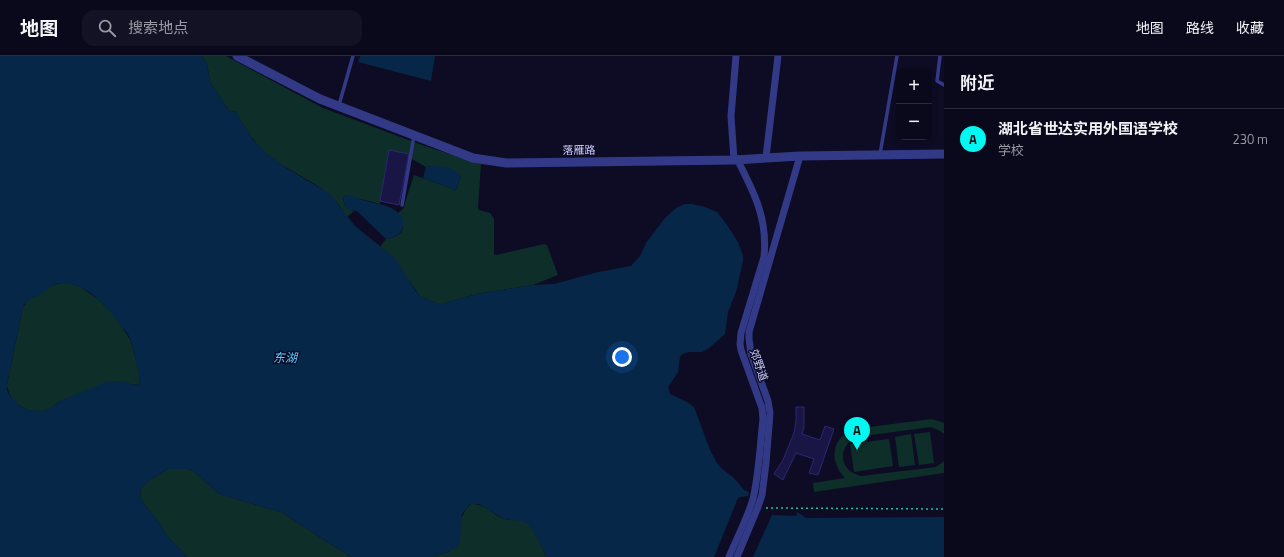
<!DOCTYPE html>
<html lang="zh">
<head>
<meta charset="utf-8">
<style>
  body { margin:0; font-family:"Titillium Web","Noto Sans SC",sans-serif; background:#131224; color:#f1f3f6 }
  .controls { position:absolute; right:12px; top:12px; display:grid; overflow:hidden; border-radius:8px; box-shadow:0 2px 6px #0003 }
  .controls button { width:36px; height:36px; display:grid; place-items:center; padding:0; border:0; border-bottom:1px solid #2a2a3a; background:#0a091b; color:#f1f3f6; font:20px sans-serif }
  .you { position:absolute; left:622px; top:301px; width:14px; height:14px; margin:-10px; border:3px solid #fff; border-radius:50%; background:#1a73e8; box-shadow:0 0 0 6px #1a73e833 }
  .badge { display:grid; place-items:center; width:26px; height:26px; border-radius:50%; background:#00f9f2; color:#111; font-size:13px; font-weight:700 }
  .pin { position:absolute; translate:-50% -33px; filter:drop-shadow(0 1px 2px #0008) }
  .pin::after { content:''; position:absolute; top:21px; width:14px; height:12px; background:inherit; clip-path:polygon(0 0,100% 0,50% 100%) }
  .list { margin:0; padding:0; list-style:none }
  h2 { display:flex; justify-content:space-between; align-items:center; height:52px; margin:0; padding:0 16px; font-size:17px }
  h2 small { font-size:13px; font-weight:400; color:#999aa3 }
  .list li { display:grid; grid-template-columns:26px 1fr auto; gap:12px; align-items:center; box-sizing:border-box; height:60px; padding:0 16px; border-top:1px solid #2a2a3a }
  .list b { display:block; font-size:15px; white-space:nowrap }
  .list p { margin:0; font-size:13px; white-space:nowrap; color:#999aa3 }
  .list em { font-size:13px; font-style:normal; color:#999aa3 }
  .icon { flex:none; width:22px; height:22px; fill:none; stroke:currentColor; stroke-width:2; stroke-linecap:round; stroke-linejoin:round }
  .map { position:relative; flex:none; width:944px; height:501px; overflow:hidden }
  header { display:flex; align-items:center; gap:24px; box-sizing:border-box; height:56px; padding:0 20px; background:#0a091b; border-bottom:1px solid #2a2a3a }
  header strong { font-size:19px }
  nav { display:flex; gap:22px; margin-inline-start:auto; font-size:14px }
  .search { width:280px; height:36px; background:#131224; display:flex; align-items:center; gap:10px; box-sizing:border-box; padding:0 14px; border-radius:12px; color:#999aa3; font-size:15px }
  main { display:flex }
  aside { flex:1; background:#0a091b }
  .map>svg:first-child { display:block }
  .green { fill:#0e2e29 }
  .water { fill:#072748; fill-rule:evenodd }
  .building { fill:#191646; stroke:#2b2675 }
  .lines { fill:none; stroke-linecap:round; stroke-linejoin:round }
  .path { stroke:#22bfa1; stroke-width:1.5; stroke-dasharray:2 3; stroke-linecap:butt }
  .service { stroke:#323a87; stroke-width:3.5 }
  .minor { stroke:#323a87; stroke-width:7 }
  .tertiary { stroke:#323a87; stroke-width:9 }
  .labels { text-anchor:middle; stroke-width:3; stroke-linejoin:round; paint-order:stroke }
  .street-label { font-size:11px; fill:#cecfff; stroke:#0d0c24 }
  .water-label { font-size:12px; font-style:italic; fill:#5cc9ff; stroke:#0d0c24 }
</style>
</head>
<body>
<header>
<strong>地图</strong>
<div class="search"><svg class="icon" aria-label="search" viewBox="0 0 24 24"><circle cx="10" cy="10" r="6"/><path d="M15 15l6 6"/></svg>搜索地点</div>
<nav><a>地图</a><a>路线</a><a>收藏</a></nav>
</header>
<main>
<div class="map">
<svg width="944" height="501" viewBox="0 0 944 501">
  <rect width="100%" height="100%" fill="#0d0c24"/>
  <!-- green -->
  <g class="green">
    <path d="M202 0H226L323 52 422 89 481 108 478 152 479 154 490 157 494 163V198L496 199 544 188 547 189 558 219 533 229 477 238 445 247H437L428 244 420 240 388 197 380 191 386 183C403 181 408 170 398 157L403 153 414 119 456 134 461 120 434 110 426 111 408 101 390 95 380 148 345 139 343 143C344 150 347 153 354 155L347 161C343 155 338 147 332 141 313 124 288 115 268 99 253 87 245 71 235 55L230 56 210 26 207 8Z"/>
    <path d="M65 226 79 230 98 243 114 259 131 285 140 321 139 328C131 331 125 324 118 326 106 330 93 334 80 338 75 340 68 341 63 344 55 347 50 355 41 355 25 357 8 345 7 328L23 251 28 244 36 240 50 230Z"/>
    <path d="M932 363 944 367V378L940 375 931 371 856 381C837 391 839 415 861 420L936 411 944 405V417L814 436 813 427 845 422C829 405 831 383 853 373Z"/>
    <path d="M930 376 934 407 919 409 914 378Z"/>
    <path d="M911 378 915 409 899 411 895 381Z"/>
    <path d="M889 383 893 410 854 416 850 388Z"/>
    <path d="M168 413H188L196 417 219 438 281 456 351 501H187L166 479 160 468 144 448 140 440 141 433 145 427Z"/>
    <path d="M471 448C487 448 492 459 505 463 513 465 522 462 529 468 537 477 541 491 547 501H433L450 495C454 484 462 453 471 448Z"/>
  </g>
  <!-- water -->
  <g class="water">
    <path d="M0 0H202L207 8 210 26 230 56 235 55 253 84 267 98 288 113 330 138 355 170 396 203 414 233 420 240 428 244 437 247H445L477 238 533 229 554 228 598 216 631 210 640 200 646 187 665 162 676 152 685 148H692L705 151 717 156 725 166 738 186 743 200V205L736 236 728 256 725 278 709 292 702 296H689L682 298 680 301 678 316 668 331 670 338 687 346 694 351 710 394 717 407 721 412 734 422 744 434 749 436 748 440 740 441 738 442 714 501H547L534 477 528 468 521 465 504 463 479 448H471L469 449 462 458 460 487 455 492 450 495 433 501H351L281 456 219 438 196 417 188 413H168L150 424 141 432 140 440 144 448 160 468 166 479 187 501H0ZM60 227C87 226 107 250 121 270 125 274 129 279 131 285 135 296 136 310 140 321L139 328 134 329 122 325H109L62 344 47 354 41 355 30 354 21 351 10 340 7 334V328L23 251C26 243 34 242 41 238 49 233 51 229 60 227Z"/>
    <path d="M360 0H435L431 25 358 6Z"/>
    <path d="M434 110C445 110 453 112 461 120L456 134 423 122 426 111Z"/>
    <path d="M345 139C352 139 359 143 366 145 375 148 385 148 393 153 410 163 405 181 386 183L357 155 350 154 346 152 344 147 343 140Z"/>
    <path d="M797 456 806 462 944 461V501H753L772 459 796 460Z"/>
  </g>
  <!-- building -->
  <g class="building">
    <path d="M389 94 409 98 399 149 380 145Z"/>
    <path d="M796 351H804V372L802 378 820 384 825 370 834 373 818 419 809 417 814 403 796 397 783 424 774 418 783 404 794 377 796 365Z"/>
  </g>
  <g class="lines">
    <!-- path -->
    <path class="path" d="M766 452 944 453"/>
    <!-- service -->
    <g class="service">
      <path d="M940 0 937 25 944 29"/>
      <path d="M339 49 353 0"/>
      <path d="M880 98 897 0"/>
      <path d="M402 149 414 80"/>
    </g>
    <!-- minor -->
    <g class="minor">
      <path d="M766 101 778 0"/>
      <path d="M734 104 731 60 736 0"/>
      <path d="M729 501C737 482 747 463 753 443 759 417 760 389 763 363L762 352 741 294 740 288 741 277 764 201C768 163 754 136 737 103"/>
      <path d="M737 501 758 451 762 439 766 407 770 357 768 345 751 298 749 283V276L800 100"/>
    </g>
    <!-- tertiary -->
    <path class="tertiary" d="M237 0 320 43 473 102 506 107 734 104 800 100 944 98"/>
  </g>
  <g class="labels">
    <!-- street labels -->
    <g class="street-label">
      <text transform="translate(579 94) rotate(-1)" y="4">落雁路</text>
      <text transform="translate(759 309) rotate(71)" y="4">郊野道</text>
    </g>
    <!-- water labels -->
    <g class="water-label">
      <text x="285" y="306">东湖</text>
    </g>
  </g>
</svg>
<div class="controls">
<button>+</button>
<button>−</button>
</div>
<div class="you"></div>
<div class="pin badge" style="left:857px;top:394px">A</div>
</div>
<aside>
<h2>附近<small></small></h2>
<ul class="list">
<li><span class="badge">A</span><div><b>湖北省世达实用外国语学校</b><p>学校</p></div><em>230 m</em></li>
</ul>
</aside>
</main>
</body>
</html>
